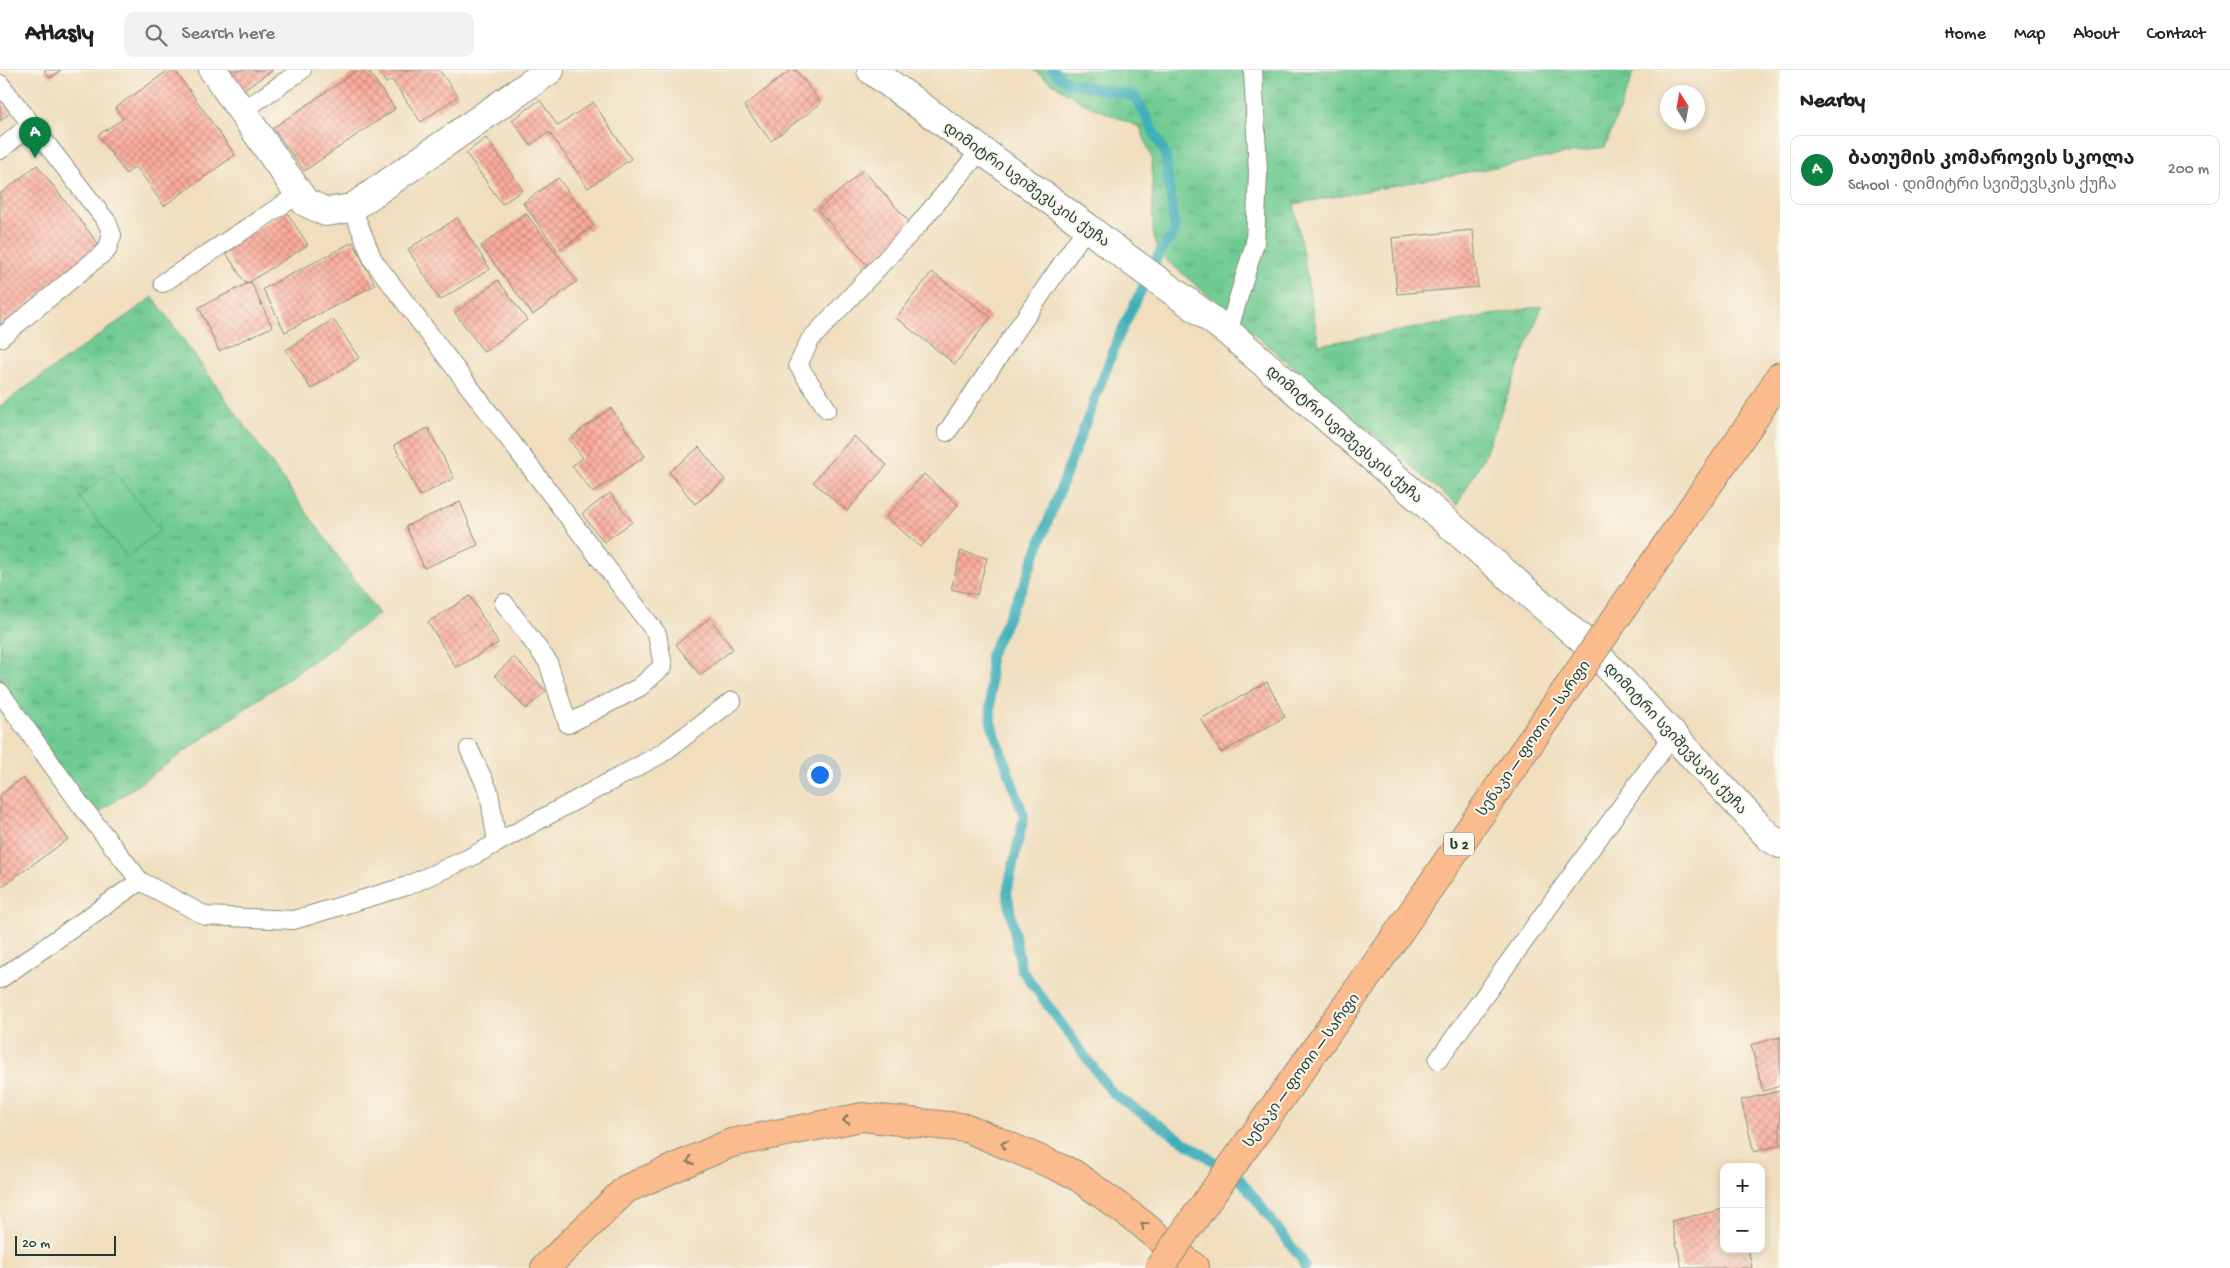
<!DOCTYPE html>
<html lang="en">
<head>
<meta charset="utf-8">
<style>
  body { margin:0; font-family:"Gochi Hand","Noto Sans Georgian",sans-serif; background:#f2f2f2; color:#202124 }
  .controls { position:absolute; right:15px; bottom:15px; display:grid; overflow:hidden; border-radius:10px; box-shadow:0 2px 8px #0003 }
  .controls button { width:45px; height:45px; display:grid; place-items:center; padding:0; border:0; border-bottom:1px solid #e0e0e0; background:#fff; color:#202124; font:25px sans-serif }
  .compass { position:absolute; left:1660px; top:15px; width:45px; height:45px; border-radius:50%; background:#fff; box-shadow:0 2px 8px #0003; rotate:349deg }
  .scale { position:absolute; left:15px; bottom:12px; width:101px; box-sizing:border-box; padding-left:5px; border:2px solid #1f3d34; border-top:0; font-size:14px; line-height:18px; white-space:nowrap; color:#1f3d34; -webkit-text-stroke:4px #fbf7ec; paint-order:stroke }
  .you { position:absolute; left:819px; top:704px; width:18px; height:18px; margin:-12px; border:4px solid #fff; border-radius:50%; background:#1a73e8; box-shadow:0 0 0 8px #1a73e833 }
  .badge { display:grid; place-items:center; width:32px; height:32px; border-radius:50%; background:#0b8043; color:#fff; font-size:16px; font-weight:700 }
  .pin { position:absolute; translate:-50% -41px; filter:drop-shadow(0 1px 2px #0008) }
  .pin::after { content:''; position:absolute; top:26px; width:18px; height:15px; background:inherit; clip-path:polygon(0 0,100% 0,50% 100%) }
  .list { margin:0; padding:0; list-style:none }
  h2 { display:flex; justify-content:space-between; align-items:center; height:65px; margin:0; padding:0 20px; font-size:21px }
  h2 small { font-size:16px; font-weight:400; color:#757577 }
  .list li { display:grid; grid-template-columns:32px 1fr auto; gap:15px; align-items:center; box-sizing:border-box; height:70px; margin:0 10px 10px; padding:0 10px; border:1px solid #e0e0e0; border-radius:10px }
  .list b { display:block; font-size:19px; white-space:nowrap }
  .list p { margin:0; font-size:16px; white-space:nowrap; color:#757577 }
  .list em { font-size:16px; font-style:normal; color:#757577 }
  .icon { flex:none; width:28px; height:28px; fill:none; stroke:currentColor; stroke-width:2; stroke-linecap:round; stroke-linejoin:round }
  .map { position:relative; flex:none; width:1780px; height:1198px; overflow:hidden }
  header { display:flex; align-items:center; gap:30px; box-sizing:border-box; height:70px; padding:0 25px; background:#fff; border-bottom:1px solid #e0e0e0 }
  header strong { font-size:24px }
  nav { display:flex; gap:28px; margin-inline-start:auto; font-size:18px }
  .search { width:350px; height:45px; background:#f2f2f2; display:flex; align-items:center; gap:12px; box-sizing:border-box; padding:0 18px; border-radius:10px; color:#757577; font-size:19px }
  main { display:flex }
  aside { flex:1; background:#fff }
  .map>svg:first-child { display:block }
  .grass { fill:url(#grass-tufts); stroke:#488463 }
  .pitch { fill:#70cb92; stroke:#488463 }
  .lines { fill:none; stroke-linecap:round; stroke-linejoin:round }
  .stream { stroke:#3fafba; stroke-width:10 }
  .building { fill:url(#building-cross-hatch) }
  .service-casing { stroke:#888e79; stroke-width:20 }
  .minor-casing { stroke:#888e79; stroke-width:30 }
  .trunk-casing { stroke:#888e79; stroke-width:30 }
  .service { stroke:#fff; stroke-width:18 }
  .minor { stroke:#fff; stroke-width:28 }
  .trunk { stroke:#fbbb8c; stroke-width:28 }
  .trunk-bridge-casing { stroke:#888e79; stroke-width:30; stroke-linecap:butt }
  .trunk-bridge { stroke:#fbbb8c; stroke-width:28 }
  .oneway { stroke:#82765c }
  .labels { text-anchor:middle; stroke-width:4; stroke-linejoin:round; paint-order:stroke }
  .shield { fill:#fbf7ec; stroke:#61756b; stroke-width:1 }
  .shield-label { font-size:14px; font-weight:bold; fill:#1f3d34 }
  .street-label { font-size:15px; fill:#1f3d34; stroke:#fbf7ec }
</style>
</head>
<body>
<header>
<strong>Atlasly</strong>
<div class="search"><svg class="icon" aria-label="search" viewBox="0 0 24 24"><circle cx="10" cy="10" r="6"/><path d="M15 15l6 6"/></svg>Search here</div>
<nav><a>Home</a><a>Map</a><a>About</a><a>Contact</a></nav>
</header>
<main>
<div class="map">
<svg width="1780" height="1198" viewBox="0 0 1780 1198">
  <defs>
    <pattern id="grass-tufts" width="24" height="20" patternUnits="userSpaceOnUse" patternTransform="scale(1.25)"><rect width="24" height="20" fill="#70cb92"/><path d="M3 7l-1-3M5 7V3M7 7l1-3M15 17l-1-3M17 17v-4M19 17l1-3" fill="none" stroke="#5ba678"/></pattern>
    <pattern id="building-cross-hatch" width="8" height="8" patternUnits="userSpaceOnUse" patternTransform="scale(1.25)"><rect width="8" height="8" fill="#fbab9b"/><path d="M0 0l8 8M0 8l8-8" fill="none" stroke="#cb8c7f"/></pattern>
  </defs>
  <rect width="100%" height="100%" fill="#fbf7ec"/>
  <filter id="ink" filterUnits="userSpaceOnUse"><feTurbulence type="fractalNoise" baseFrequency=".02" numOctaves="2"/><feDisplacementMap in="SourceGraphic" scale="10" xChannelSelector="R" yChannelSelector="G"/><feConvolveMatrix kernelMatrix="1 2 1 2 8 2 1 2 1" color-interpolation-filters="sRGB"/></filter>
  <filter id="wash" filterUnits="userSpaceOnUse"><feTurbulence type="fractalNoise" baseFrequency=".0096" numOctaves="4" result="noise"/><feDisplacementMap in="SourceGraphic" scale="20" xChannelSelector="R" yChannelSelector="G"/><feGaussianBlur stdDeviation="1.12" result="paint"/><feColorMatrix in="noise" values="0 0 0 0 0 0 0 0 0 0 0 0 0 0 0 0 0 1.4 0 .05"/><feComposite in="paint" operator="in"/></filter>
  <g filter="url(#wash)">
    <rect width="100%" height="100%" fill="#f0debe"/>
    <!-- grass -->
    <g class="grass">
      <path d="M1033 0H1635L1605 77 1294 134 1319 275 1542 236 1483 389 1457 435 1159 184 1153 162 1152 88 1140 57 1082 33Z"/>
      <path d="M153 227 379 544 88 750 0 627V336Z"/>
    </g>
    <!-- pitch -->
    <path class="pitch" d="M113 400 161 460 127 487 79 427Z"/>
    <g class="lines">
      <!-- stream -->
      <path class="stream" d="M1053 0 1067 12 1136 27 1165 84 1175 161 1159 184 1119 266 1024 514 990 586 991 653 1024 746 1007 822 1021 899 1113 1024 1240 1109 1302 1190 1305 1198"/>
    </g>
    <g id="blocks">
      <!-- building -->
      <g class="building">
        <path d="M44 0H61L50 8Z"/>
        <path d="M169 0H175L235 85 164 136 136 96 126 104 98 65 123 49 115 38Z"/>
        <path d="M218 0H273L235 25Z"/>
        <path d="M358 0H368L395 39 304 101 273 58Z"/>
        <path d="M377 0H439L458 26 421 52 392 10 386 13Z"/>
        <path d="M791 0H796L821 33 771 71 744 36Z"/>
        <path d="M0 30 10 43 0 51Z"/>
        <path d="M540 30 558 56 593 32 631 89 588 118 549 62 530 75 512 50Z"/>
        <path d="M486 68 523 120 502 134 466 83Z"/>
        <path d="M37 95 100 176 0 255V124Z"/>
        <path d="M863 100 913 156 868 196 818 140Z"/>
        <path d="M558 108 594 156 558 181 523 133Z"/>
        <path d="M286 141 308 175 246 214 224 180Z"/>
        <path d="M526 143 577 211 533 245 481 176Z"/>
        <path d="M457 148 490 199 440 230 408 179Z"/>
        <path d="M1473 160 1478 217 1397 224 1392 168Z"/>
        <path d="M353 172 375 215 285 262 263 219Z"/>
        <path d="M932 202 991 247 955 294 896 248Z"/>
        <path d="M498 210 527 250 484 282 455 243Z"/>
        <path d="M251 212 272 257 219 281 199 237Z"/>
        <path d="M333 249 359 288 311 319 286 280Z"/>
        <path d="M611 338 645 386 593 423 572 396 583 388 569 369Z"/>
        <path d="M428 358 454 408 420 426 394 375Z"/>
        <path d="M854 366 887 395 847 441 813 412Z"/>
        <path d="M699 377 725 410 695 434 669 402Z"/>
        <path d="M924 404 958 435 921 477 886 447Z"/>
        <path d="M610 423 632 452 604 472 582 444Z"/>
        <path d="M460 432 478 475 424 498 406 456Z"/>
        <path d="M961 481 987 488 977 525 951 519Z"/>
        <path d="M470 526 498 573 456 598 428 552Z"/>
        <path d="M710 548 733 579 700 605 676 574Z"/>
        <path d="M514 587 546 621 526 639 495 605Z"/>
        <path d="M1267 612 1285 647 1221 683 1201 649Z"/>
        <path d="M23 708 68 769 0 818V725Z"/>
        <path d="M1780 967V1016L1763 1021 1751 975Z"/>
        <path d="M1780 1021V1075L1754 1082 1741 1030Z"/>
        <path d="M1724 1139V1179H1748L1752 1198H1682L1671 1151Z"/>
      </g>
    </g>
  </g>
  <g filter="url(#ink)">
    <use href="#blocks" fill-opacity="0" stroke="#888e79" stroke-width="1"/>
    <g class="lines">
      <defs>
        <g id="service">
          <path d="M0 14 107 152 112 165 107 180 0 268"/>
          <path d="M241 42 302 0"/>
          <path d="M0 80 31 54"/>
          <path d="M352 138 373 190 657 564 663 596 640 617 568 654 548 592 504 533"/>
          <path d="M163 213 299 124"/>
          <path d="M1228 262 1255 173 1258 103 1253 0"/>
          <path d="M827 339 798 295 810 270 918 155 981 80"/>
          <path d="M947 362 1087 157"/>
          <path d="M0 622 80 734 140 811 0 909"/>
          <path d="M469 679 489 722 497 773"/>
          <path d="M140 811 206 846 294 850 407 816 469 788 661 684 732 631"/>
          <path d="M1438 990 1673 665"/>
        </g>
        <g id="minor">
          <path d="M213 0 305 132 326 142 352 138 550 0"/>
          <path d="M871 0 1087 157C1132 194 1182 226 1228 262L1586 573 1770 768 1780 774"/>
        </g>
        <g id="trunk">
          <path d="M1755 347 1780 306"/>
          <path d="M545 1198 626 1119 731 1073 862 1047 967 1058 1074 1104 1141 1153 1195 1198"/>
        </g>
      </defs>
      <!-- service casing -->
      <use href="#service" class="service-casing"/>
      <!-- minor casing -->
      <use href="#minor" class="minor-casing"/>
      <!-- trunk casing -->
      <use href="#trunk" class="trunk-casing"/>
      <!-- service -->
      <use href="#service" class="service"/>
      <!-- minor -->
      <use href="#minor" class="minor"/>
      <!-- trunk -->
      <use href="#trunk" class="trunk"/>
      <defs>
        <path id="trunk-bridge" d="M1159 1198 1387 879 1755 347"/>
      </defs>
      <!-- trunk-bridge casing -->
      <use href="#trunk-bridge" class="trunk-bridge-casing"/>
      <!-- trunk-bridge -->
      <use href="#trunk-bridge" class="trunk-bridge"/>
    </g>
    <!-- one-way arrows -->
    <defs><path id="oneway-chevron" d="M-2-3.5L2.5 0L-2 3.5" fill="none" stroke-width="1.6" stroke-linecap="round" stroke-linejoin="round" transform="scale(1.25)"/></defs>
    <g class="oneway">
      <use href="#oneway-chevron" transform="translate(846 1050) rotate(169)"/>
      <use href="#oneway-chevron" transform="translate(1004 1074) rotate(-157)"/>
      <use href="#oneway-chevron" transform="translate(690 1091) rotate(156)"/>
      <use href="#oneway-chevron" transform="translate(1144 1155) rotate(-141)"/>
    </g>
  </g>
  <g class="labels">
    <!-- shield labels -->
    <rect class="shield" x="1444" y="762.5" width="30" height="23" rx="4"/>
    <g class="shield-label">
      <text x="1459" y="779">ს 2</text>
    </g>
    <!-- street labels -->
    <g class="street-label">
      <text transform="translate(1027 114) rotate(36)" y="5">დიმიტრი სვიშევსკის ქუჩა</text>
      <text transform="translate(1345 364) rotate(41)" y="5">დიმიტრი სვიშევსკის ქუჩა</text>
      <text transform="translate(1533 668) rotate(-55)" y="5">სენაკი — ფოთი — სარფი</text>
      <text transform="translate(1676 668) rotate(47)" y="5">დიმიტრი სვიშევსკის ქუჩა</text>
      <text transform="translate(1301 1000) rotate(-54)" y="5">სენაკი — ფოთი — სარფი</text>
    </g>
  </g>
</svg>
<div class="controls">
<button>+</button>
<button>−</button>
</div>
<svg class="compass" viewBox="-18 -18 36 36"><path d="M0-13l5 13h-10z" fill="#e53935"/><path d="M0 13l5-13h-10z" fill="#757577"/></svg>
<div class="scale">20 m</div>
<div class="you"></div>
<div class="pin badge" style="left:35px;top:88px">A</div>
</div>
<aside>
<h2>Nearby<small></small></h2>
<ul class="list">
<li><span class="badge">A</span><div><b>ბათუმის კომაროვის სკოლა</b><p>School · დიმიტრი სვიშევსკის ქუჩა</p></div><em>200 m</em></li>
</ul>
</aside>
</main>
</body>
</html>
